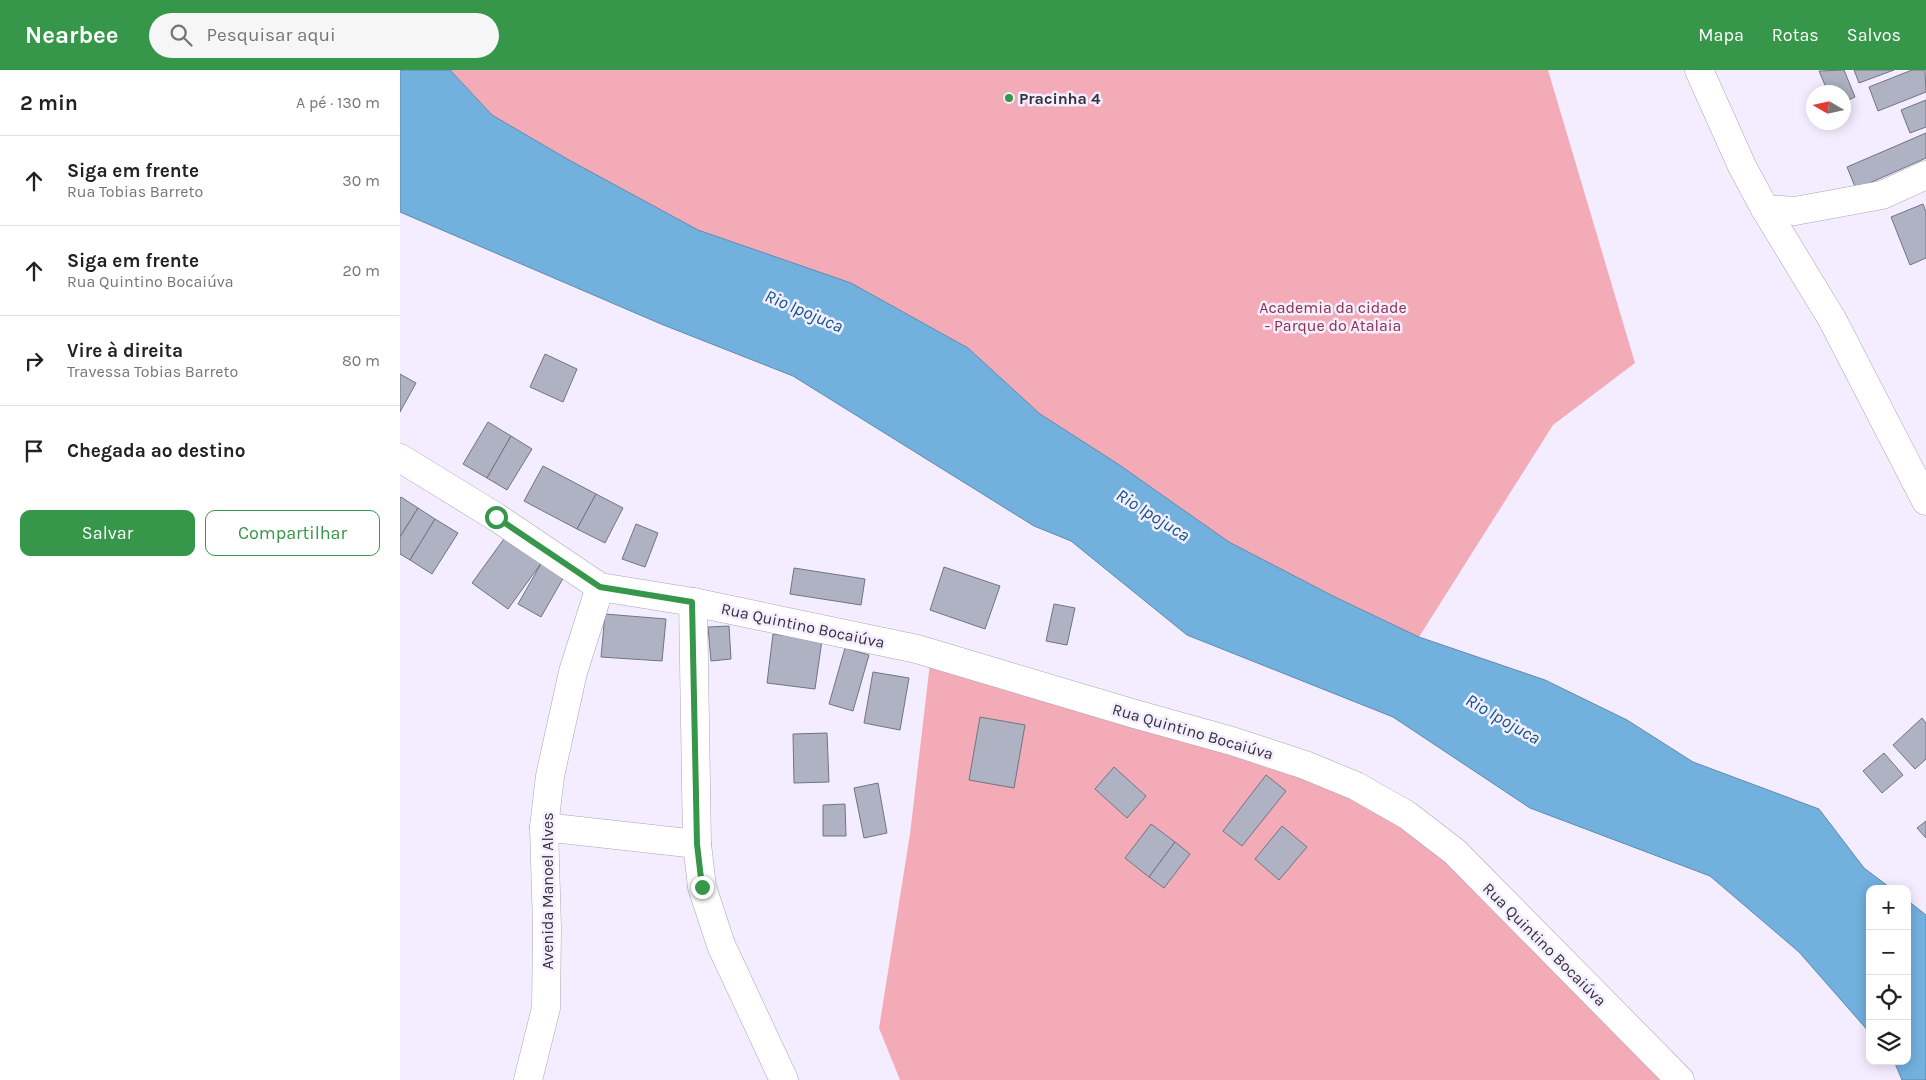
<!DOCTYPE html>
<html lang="pt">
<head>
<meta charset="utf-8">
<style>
  body { margin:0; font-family:Karla,sans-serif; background:#f6f6f6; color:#222 }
  .controls { position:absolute; right:15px; bottom:15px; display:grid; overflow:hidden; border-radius:10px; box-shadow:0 2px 12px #0003 }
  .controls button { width:45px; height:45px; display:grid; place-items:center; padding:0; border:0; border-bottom:1px solid #e0e0e0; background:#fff; color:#222; font:25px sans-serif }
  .compass { position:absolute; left:1406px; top:15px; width:45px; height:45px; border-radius:50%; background:#fff; box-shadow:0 2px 12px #0003; rotate:279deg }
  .stop { position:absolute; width:15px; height:15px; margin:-11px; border:4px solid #369649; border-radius:50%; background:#fff }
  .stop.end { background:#369649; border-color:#fff; box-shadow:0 1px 5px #0008 }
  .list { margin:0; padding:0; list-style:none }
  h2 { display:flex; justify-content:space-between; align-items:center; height:65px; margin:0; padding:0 20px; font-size:21px }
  h2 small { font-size:16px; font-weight:400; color:#767676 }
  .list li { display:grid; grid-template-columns:32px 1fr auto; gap:15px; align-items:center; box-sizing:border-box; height:90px; padding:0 20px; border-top:1px solid #e0e0e0 }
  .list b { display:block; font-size:19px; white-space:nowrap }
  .list p { margin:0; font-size:16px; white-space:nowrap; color:#767676 }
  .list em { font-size:16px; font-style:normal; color:#767676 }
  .actions { display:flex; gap:10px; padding:15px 20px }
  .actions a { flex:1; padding:11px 0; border:1px solid #369649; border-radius:10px; text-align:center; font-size:18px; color:#369649 }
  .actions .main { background:#369649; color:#fff }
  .icon { flex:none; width:28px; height:28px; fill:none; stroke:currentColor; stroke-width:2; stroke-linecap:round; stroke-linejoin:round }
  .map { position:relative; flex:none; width:1526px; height:1010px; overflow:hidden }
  header { display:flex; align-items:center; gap:30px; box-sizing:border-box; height:70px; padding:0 25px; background:#369649; color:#fff }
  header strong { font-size:24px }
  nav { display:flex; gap:28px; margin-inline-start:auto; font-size:18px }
  .search { width:350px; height:45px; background:#f6f6f6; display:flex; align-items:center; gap:12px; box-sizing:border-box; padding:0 18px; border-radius:28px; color:#767676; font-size:19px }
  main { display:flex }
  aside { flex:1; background:#fff }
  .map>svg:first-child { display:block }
  .green { fill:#f4abb8 }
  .water { fill:#72b0de; stroke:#608aac }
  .building { fill:#aeb2c3; stroke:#6f7483 }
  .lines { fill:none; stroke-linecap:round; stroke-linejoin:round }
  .minor-casing { stroke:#aba4b5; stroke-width:29 }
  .minor { stroke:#fff; stroke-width:28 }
  .route { stroke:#369649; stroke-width:6 }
  .poi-dot { fill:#369649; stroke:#f4edff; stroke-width:2 }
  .labels { text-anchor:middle; stroke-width:5; stroke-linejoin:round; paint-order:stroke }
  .poi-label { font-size:16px; font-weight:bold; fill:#353239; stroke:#f4edff; text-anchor:start }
  .park-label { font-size:16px; fill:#8c324a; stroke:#f4edff }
  .street-label { font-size:16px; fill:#353239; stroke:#f4edff }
  .water-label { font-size:18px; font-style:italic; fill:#0c5783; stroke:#f4edff }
</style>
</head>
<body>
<header>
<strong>Nearbee</strong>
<div class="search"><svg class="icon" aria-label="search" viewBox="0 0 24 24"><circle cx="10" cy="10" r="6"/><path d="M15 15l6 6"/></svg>Pesquisar aqui</div>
<nav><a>Mapa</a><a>Rotas</a><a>Salvos</a></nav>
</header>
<main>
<aside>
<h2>2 min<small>A pé · 130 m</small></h2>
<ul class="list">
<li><svg class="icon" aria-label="ahead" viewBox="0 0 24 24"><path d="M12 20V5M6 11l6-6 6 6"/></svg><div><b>Siga em frente</b><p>Rua Tobias Barreto</p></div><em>30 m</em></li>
<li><svg class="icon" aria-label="ahead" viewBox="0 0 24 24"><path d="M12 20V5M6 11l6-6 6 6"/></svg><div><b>Siga em frente</b><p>Rua Quintino Bocaiúva</p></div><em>20 m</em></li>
<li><svg class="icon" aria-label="right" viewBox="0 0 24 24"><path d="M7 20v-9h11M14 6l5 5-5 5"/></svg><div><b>Vire à direita</b><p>Travessa Tobias Barreto</p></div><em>80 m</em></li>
<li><svg class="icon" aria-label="arrive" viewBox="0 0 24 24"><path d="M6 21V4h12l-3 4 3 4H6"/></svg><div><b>Chegada ao destino</b></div></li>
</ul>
<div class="actions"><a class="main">Salvar</a><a>Compartilhar</a></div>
</aside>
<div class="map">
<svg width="1526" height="1010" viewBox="0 0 1526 1010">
  <rect width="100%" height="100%" fill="#f4edff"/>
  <!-- green -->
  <g class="green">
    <path d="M50 0H1148L1235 293 1153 355 1019 567 935 527 829 472 718 394 640 344 568 278 451 213 298 160 169 90 92 45Z"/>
    <path d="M530 593 921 707 1068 788 1266 1010H500L479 958 510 764Z"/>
  </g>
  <!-- water -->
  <g class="water">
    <path d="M0 0H50L92 45 169 90 298 160 451 213 568 278 640 344 718 394 829 472 935 527 1019 567 1145 610 1227 650 1293 692 1419 739 1464 798 1492 819H1470V963L1399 882 1310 806 1130 738 993 647 787 565 671 471 634 456 393 306 261 254 0 142Z"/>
    <path d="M1507 830 1526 845V1010H1502L1494 991H1507Z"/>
  </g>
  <!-- building -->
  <g class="building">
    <path d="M1444 0 1455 27 1444 32V22H1428L1419 1Z"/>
    <path d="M1454 0H1494L1459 13Z"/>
    <path d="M1512 0H1525L1526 22 1478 41 1469 17Z"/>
    <path d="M1526 30V57L1510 63 1501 40Z"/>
    <path d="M1526 63V88L1456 119 1447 97Z"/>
    <path d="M1523 134 1526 142V188L1510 195 1491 147Z"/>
    <path d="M145 284 177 299 163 332 130 317Z"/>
    <path d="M0 304 16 313 0 342Z"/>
    <path d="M88 352 111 366 87 408 63 394Z"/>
    <path d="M111 366 132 379 107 420 87 408Z"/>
    <path d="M143 396 196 424 177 459 124 431Z"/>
    <path d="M196 424 223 438 205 473 177 459Z"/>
    <path d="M1 427 18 438 0 467V428Z"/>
    <path d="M18 438 35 449 10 490 0 484V467Z"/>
    <path d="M35 449 58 463 32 504 10 490Z"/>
    <path d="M236 454 258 463 245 497 222 489Z"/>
    <path d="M106 466 142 492 108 539 72 513Z"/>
    <path d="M142 492 165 505 141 547 118 534Z"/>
    <path d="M544 497 600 516 585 559 530 540Z"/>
    <path d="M394 498 465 509 461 535 390 524Z"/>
    <path d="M654 534 675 538 667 575 646 571Z"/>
    <path d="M205 544 266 549 262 591 201 587Z"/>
    <path d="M329 556 331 589 311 591 308 557Z"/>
    <path d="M373 564 422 570 415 619 367 613Z"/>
    <path d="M445 578 469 585 453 641 429 634Z"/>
    <path d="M473 602 509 608 500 660 464 653Z"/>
    <path d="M580 647 625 655 614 718 569 710Z"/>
    <path d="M1522 648 1526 653V689L1515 699 1493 675Z"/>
    <path d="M427 663 429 712 394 713 393 664Z"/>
    <path d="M1484 683 1503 705 1482 723 1463 701Z"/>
    <path d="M714 697 746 726 727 748 695 719Z"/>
    <path d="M866 705 886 721 842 776 823 761Z"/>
    <path d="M478 713 487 763 464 768 454 718Z"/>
    <path d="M445 734 446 766H423V735Z"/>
    <path d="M1526 751V768L1517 758Z"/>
    <path d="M751 754 775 772 749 807 725 788Z"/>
    <path d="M882 756 907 777 879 810 855 789Z"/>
    <path d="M775 772 790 784 764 818 749 807Z"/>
  </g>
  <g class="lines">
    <defs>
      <g id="minor">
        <path d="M1299 0 1342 96 1365 139 1432 249 1526 431"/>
        <path d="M1365 139 1395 141 1482 125 1526 105"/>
        <path d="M0 388 96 447 200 517 293 532 517 579 735 644 832 671 905 695 956 716 1007 745 1055 782 1280 1010"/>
        <path d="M293 532 297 774 302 817 321 875 384 1010"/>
        <path d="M144 757 297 774"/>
        <path d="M128 1010 146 938 147 858 144 757 150 706 173 602 200 517"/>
      </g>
    </defs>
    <!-- minor casing -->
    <use href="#minor" class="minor-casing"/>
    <!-- minor -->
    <use href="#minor" class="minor"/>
  </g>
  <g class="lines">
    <!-- route -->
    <path class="route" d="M96 447 200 517 292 532 297 774 302 817"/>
  </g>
  <!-- markers -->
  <circle class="poi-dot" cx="609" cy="28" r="5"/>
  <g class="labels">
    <!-- poi labels -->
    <g class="poi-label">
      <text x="619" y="34">Pracinha 4</text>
    </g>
    <!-- park labels -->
    <g class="park-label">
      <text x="933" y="243">Academia da cidade<tspan x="933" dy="18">- Parque do Atalaia</tspan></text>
    </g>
    <!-- street labels -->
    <g class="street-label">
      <text transform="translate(403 555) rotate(12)" y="6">Rua Quintino Bocaiúva</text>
      <text transform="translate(793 661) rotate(16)" y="6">Rua Quintino Bocaiúva</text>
      <text transform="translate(147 821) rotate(-90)" y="6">Avenida Manoel Alves</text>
      <text transform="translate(1145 874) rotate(45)" y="6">Rua Quintino Bocaiúva</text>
    </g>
    <!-- water labels -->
    <g class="water-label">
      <text transform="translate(404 241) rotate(23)" y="6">Rio Ipojuca</text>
      <text transform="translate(753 445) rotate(32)" y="6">Rio Ipojuca</text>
      <text transform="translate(1103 649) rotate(30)" y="6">Rio Ipojuca</text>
    </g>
  </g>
</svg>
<div class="controls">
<button>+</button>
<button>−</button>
<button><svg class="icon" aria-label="locate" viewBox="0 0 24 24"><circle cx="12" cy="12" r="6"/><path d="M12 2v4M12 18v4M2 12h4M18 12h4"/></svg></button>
<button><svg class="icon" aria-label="layers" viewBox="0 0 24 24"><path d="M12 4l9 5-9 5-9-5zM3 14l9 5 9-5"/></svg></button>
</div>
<svg class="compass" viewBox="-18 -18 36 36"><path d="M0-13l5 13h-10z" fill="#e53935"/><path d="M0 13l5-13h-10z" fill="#767676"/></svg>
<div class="stop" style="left:96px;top:447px"></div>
<div class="stop end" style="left:302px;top:817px"></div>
</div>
</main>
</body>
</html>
